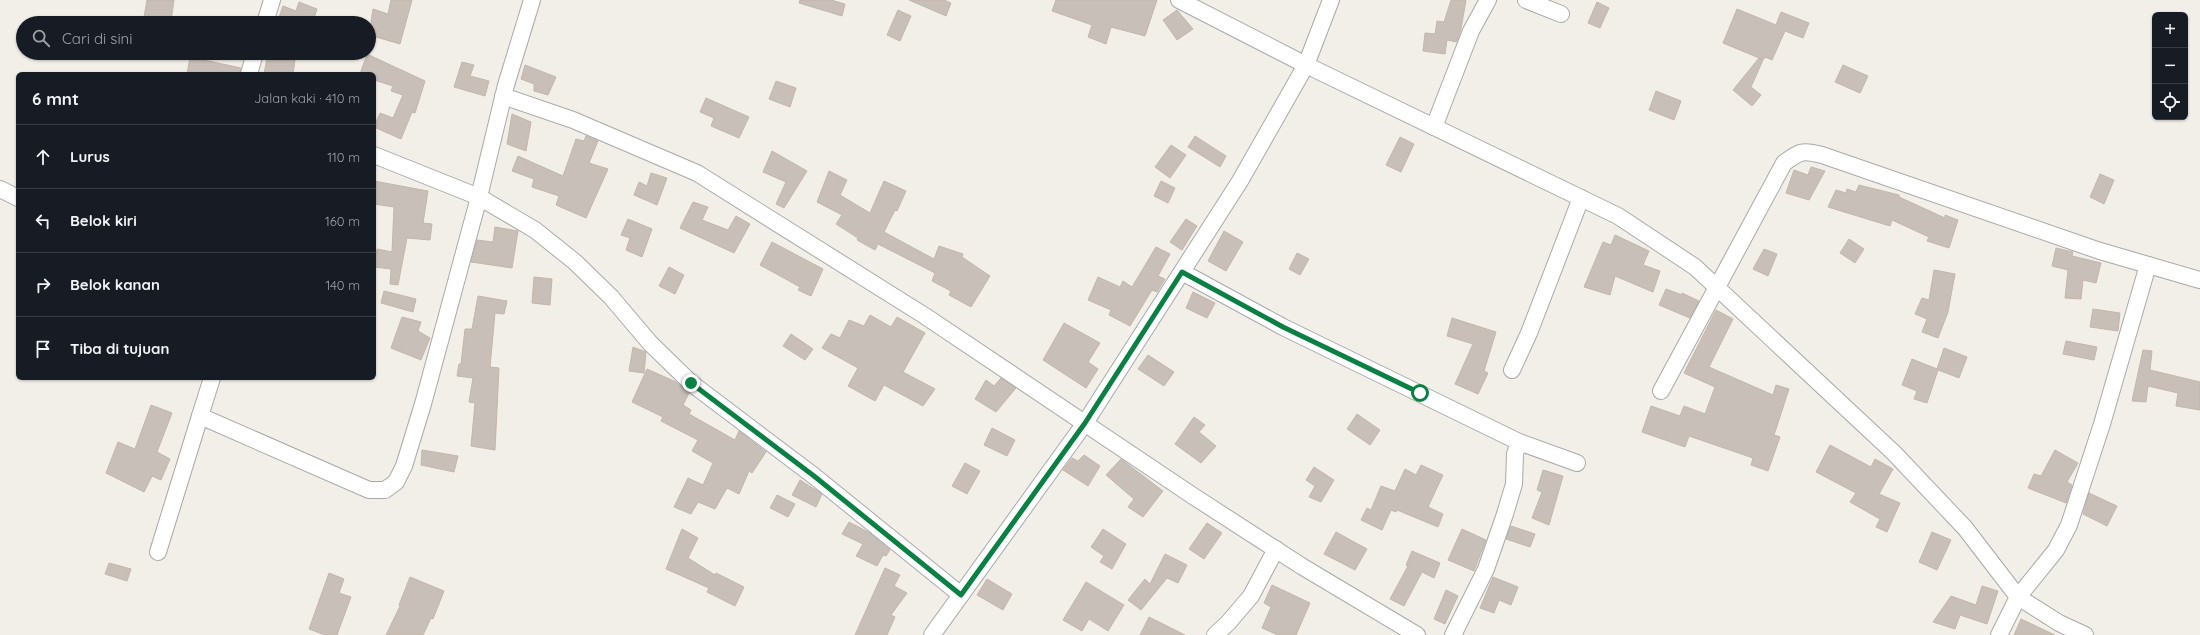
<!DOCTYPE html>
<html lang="id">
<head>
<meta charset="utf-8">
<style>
  body { margin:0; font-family:Quicksand,sans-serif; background:#20242c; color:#f1f3f6 }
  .controls { position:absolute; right:12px; top:12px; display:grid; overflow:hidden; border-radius:6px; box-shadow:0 1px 3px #0004 }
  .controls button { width:36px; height:36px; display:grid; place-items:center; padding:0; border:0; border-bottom:1px solid #363941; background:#171b24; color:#f1f3f6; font:20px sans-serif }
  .stop { position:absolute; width:12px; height:12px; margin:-9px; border:3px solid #0b8043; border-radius:50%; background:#fff }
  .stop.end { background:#0b8043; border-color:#fff; box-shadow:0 1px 4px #0008 }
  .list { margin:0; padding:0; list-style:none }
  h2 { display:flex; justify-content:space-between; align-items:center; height:52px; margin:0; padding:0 16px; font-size:17px }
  h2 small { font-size:13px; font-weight:400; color:#9ea1a6 }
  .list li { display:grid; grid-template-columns:26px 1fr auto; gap:12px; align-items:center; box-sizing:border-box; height:64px; padding:0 16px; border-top:1px solid #363941 }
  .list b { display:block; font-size:15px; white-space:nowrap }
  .list em { font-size:13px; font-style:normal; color:#9ea1a6 }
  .icon { flex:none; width:22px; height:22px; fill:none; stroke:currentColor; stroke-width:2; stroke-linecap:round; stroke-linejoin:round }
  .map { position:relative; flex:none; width:2200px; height:635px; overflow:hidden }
  .search { position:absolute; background:#171b24; box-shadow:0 1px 3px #0004; left:16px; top:16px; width:360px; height:44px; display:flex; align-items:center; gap:10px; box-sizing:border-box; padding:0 14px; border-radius:22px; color:#9ea1a6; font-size:15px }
  .panel { position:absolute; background:#171b24; box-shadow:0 1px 3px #0004; left:16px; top:72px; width:360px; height:308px; border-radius:6px }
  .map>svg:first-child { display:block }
  .building { fill:#c7bfb8; stroke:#c4b6ab }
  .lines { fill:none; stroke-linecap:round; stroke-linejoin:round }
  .minor-casing { stroke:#a9a9a9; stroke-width:18 }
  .minor { stroke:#fff; stroke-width:16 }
  .route { stroke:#0b8043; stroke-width:5 }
</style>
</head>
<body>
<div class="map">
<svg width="2200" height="635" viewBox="0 0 2200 635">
  <rect width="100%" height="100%" fill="#f2efe9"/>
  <!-- building -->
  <g class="building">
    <path d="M147 0H174L171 21 144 17Z"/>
    <path d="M391 0H412L400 44 369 35 373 9 388 14Z"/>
    <path d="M800 0H831L845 4 842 16 799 3Z"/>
    <path d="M909 0H944L951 3 946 16Z"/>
    <path d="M1056 0H1157L1145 36 1111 27 1106 44 1088 37 1092 25 1052 11Z"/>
    <path d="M1451 0H1466L1461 29 1457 42 1447 40 1445 54 1423 51 1425 33 1435 34 1437 21 1444 22Z"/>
    <path d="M299 2 317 9 314 18 324 23H277L283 6 296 11Z"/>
    <path d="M1597 2 1609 8 1600 28 1588 23Z"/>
    <path d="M1737 9 1776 25 1781 12 1809 23 1803 38 1785 31 1772 60 1765 57 1763 60 1759 58 1763 60 1751 87 1761 95 1752 106 1733 90 1759 58 1723 43Z"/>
    <path d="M898 10 911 16 900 41 887 35Z"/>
    <path d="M1177 10 1193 29 1177 40 1163 20Z"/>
    <path d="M268 53H296L293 74H264Z"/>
    <path d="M367 54 425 81 415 113 412 112 401 139 374 127 380 113 393 118 403 95 391 91 393 86 374 80V74H360Z"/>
    <path d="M190 57 241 68 240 74H187Z"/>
    <path d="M462 62 474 65 470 76 489 81 485 96 454 87Z"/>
    <path d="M525 65 556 77 548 95 534 91V84L521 79Z"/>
    <path d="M1843 65 1868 76 1860 93 1835 82Z"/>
    <path d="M776 81 796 88 790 107 769 99Z"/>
    <path d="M1656 91 1681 101 1674 120 1649 110Z"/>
    <path d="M706 98 749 117 739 138 711 126 714 118 700 112Z"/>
    <path d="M512 114 531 122 526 151 507 144Z"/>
    <path d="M586 136 598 141 589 163 608 169 586 218 556 205 559 196 532 187 534 179 512 171 518 156 563 176 576 139 584 141Z"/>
    <path d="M1195 136 1226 156 1220 167 1188 147Z"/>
    <path d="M1400 137 1414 144 1401 172 1386 165Z"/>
    <path d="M1171 145 1186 155 1170 178 1155 167Z"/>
    <path d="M772 151 807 171 784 208 776 204 786 182 763 172Z"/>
    <path d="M1811 167 1825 171 1809 200 1786 193 1794 170 1808 175Z"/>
    <path d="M829 171 847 180 840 195 870 213 884 181 906 191 897 211 895 210 884 232 934 259 939 246 963 254 962 257 990 276 971 307 949 295 951 291 932 281 935 273 878 244 875 250 857 240 858 238 836 224 842 215 817 202Z"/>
    <path d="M651 173 667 178 657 205 634 195 639 182 647 186Z"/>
    <path d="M2100 174 2114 180 2104 204 2090 197Z"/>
    <path d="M374 181 428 191 423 223 432 224 430 240 407 238 398 285 390 284 391 269 374 267 377 249 392 252 394 207 374 204Z"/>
    <path d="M1161 181 1175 188 1168 203 1154 196Z"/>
    <path d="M1859 185 1899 195V197L1945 218V215L1958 220 1949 248 1927 241 1929 237 1892 220 1890 226 1828 207 1836 190 1846 193 1847 189 1856 192Z"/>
    <path d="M693 202 708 207 702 220 728 230 736 216 750 224 734 253 680 228Z"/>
    <path d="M628 219 652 229 642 257 626 250 630 238 621 235Z"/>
    <path d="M1186 219 1197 226 1182 250 1170 242Z"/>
    <path d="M495 227 518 231 512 268 471 262 477 240 493 242Z"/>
    <path d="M1224 231 1243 242 1226 271 1208 261Z"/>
    <path d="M1615 235 1649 251 1643 265 1660 271 1653 292 1615 276 1610 295 1584 287 1603 242 1611 245Z"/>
    <path d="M1849 239 1864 249 1855 263 1840 253Z"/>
    <path d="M772 242 823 269 811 296 798 290 800 287 760 265Z"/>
    <path d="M1156 247 1170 254 1158 276 1165 279 1157 292 1152 290 1130 326 1109 315 1111 310 1088 300 1098 277 1120 287 1123 281 1132 287Z"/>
    <path d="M2056 248 2073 252 2072 256 2101 263 2096 283 2083 280 2081 299 2065 298 2068 270 2052 266Z"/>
    <path d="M1764 249 1777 254 1768 276 1753 269Z"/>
    <path d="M1297 253 1309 259 1300 275 1289 269Z"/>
    <path d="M669 267 684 275 675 294 659 286Z"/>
    <path d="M1934 270 1955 274 1948 312 1938 338 1922 332 1927 319 1915 314 1922 298 1929 300Z"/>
    <path d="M534 277 552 279 550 305 532 303Z"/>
    <path d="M1666 289 1682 295V293L1699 301 1690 318 1659 305Z"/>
    <path d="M384 291 416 299 413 312 381 303Z"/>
    <path d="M1193 292 1215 303 1207 318 1186 308Z"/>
    <path d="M478 296 507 301 504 314 495 313 490 367 499 368 495 450 471 446 475 403 469 402 473 378 457 376 459 364H461L465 329H472Z"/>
    <path d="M2093 309 2120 313 2118 331 2090 327Z"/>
    <path d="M1716 310 1733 319 1709 367 1773 395 1776 385 1789 389 1774 435 1780 437 1768 471 1751 465 1753 458 1689 436 1685 447 1642 432 1651 406 1680 416 1684 406 1705 414 1715 387 1684 373Z"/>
    <path d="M870 315 891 327 897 317 925 333 903 372 935 389 923 406 884 385 875 401 848 386 858 368 822 348 831 334 840 338 849 320 864 326Z"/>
    <path d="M402 317 421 322 418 331 430 338 421 360 391 348Z"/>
    <path d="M1452 318 1496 332 1484 371 1488 373 1478 394 1455 384 1473 344 1447 336Z"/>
    <path d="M1064 323 1100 343 1088 362 1098 369 1086 388 1043 360Z"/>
    <path d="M791 334 813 349 805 360 783 346Z"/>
    <path d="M2066 341 2097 347 2094 360 2063 354Z"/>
    <path d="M633 347 646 352 644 373 629 371Z"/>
    <path d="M1944 348 1967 357 1959 378 1938 370 1927 403 1914 399 1917 391 1902 385 1912 359 1937 369Z"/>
    <path d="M2143 350 2152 351 2150 370 2200 382V410L2176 406 2178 393 2148 386 2146 402 2132 401Z"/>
    <path d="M1148 355 1174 372 1164 386 1138 369Z"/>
    <path d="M647 369 676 382 689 393 683 405 691 410 689 414 735 440 739 431 766 452 752 473 749 471 739 494 727 488 715 509 698 502 691 514 674 507 688 478 703 485 713 463 692 451 698 440 661 421 663 417 632 402Z"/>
    <path d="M1001 378 1016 388 996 412 975 399 986 380 994 386Z"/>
    <path d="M151 405 172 413 157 452 170 459 161 480 152 476 144 492 106 473 118 442 135 449Z"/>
    <path d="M1357 414 1380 430 1370 445 1347 429Z"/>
    <path d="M1194 417 1205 425 1199 432 1216 446 1201 463 1175 444Z"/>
    <path d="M992 428 1015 440 1007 456 984 445Z"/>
    <path d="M1830 445 1871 467 1875 459 1893 469 1879 494 1900 503 1887 532 1876 527 1880 519 1850 502 1856 493 1816 472Z"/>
    <path d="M422 450 458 456 454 472 421 465Z"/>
    <path d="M2055 450 2078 463 2067 482 2072 485 2066 503 2028 488 2034 474 2041 476Z"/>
    <path d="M1084 455 1100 466 1088 486 1063 470 1072 458 1078 461Z"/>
    <path d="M1121 459 1163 491 1143 517 1128 507 1134 499 1106 475Z"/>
    <path d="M965 463 980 471 967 494 952 486Z"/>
    <path d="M1421 465 1443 475 1428 507 1443 514 1438 527 1397 510 1396 512 1391 510 1382 530 1361 520 1367 508 1371 510 1381 486 1395 491 1405 469 1416 475Z"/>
    <path d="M1314 467 1334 480 1321 502 1309 497 1315 486 1306 480Z"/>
    <path d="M1543 470 1563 476 1549 525 1532 518 1542 492 1537 490Z"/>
    <path d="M800 480 822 494 816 507 792 495Z"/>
    <path d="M2089 493 2117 506 2107 526 2083 514Z"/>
    <path d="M777 495 795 504 788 517 770 508Z"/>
    <path d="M849 522 870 533 890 550 886 556 883 555 877 566 856 556 863 544 842 534Z"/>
    <path d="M1207 523 1222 533 1204 559 1189 549Z"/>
    <path d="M1511 526 1535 534 1530 547 1506 539Z"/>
    <path d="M682 529 698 538 688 558 715 575 716 573 744 587 735 606 707 592 709 588 666 569Z"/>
    <path d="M1103 529 1126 544 1112 569 1100 562 1104 556 1091 547Z"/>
    <path d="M1462 529 1486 540 1474 571 1448 560Z"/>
    <path d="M1336 532 1367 549 1355 570 1324 554Z"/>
    <path d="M1932 532 1951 540 1937 570 1919 562Z"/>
    <path d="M1412 551 1440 563 1434 578 1422 572 1404 606 1390 599 1408 566 1406 565Z"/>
    <path d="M1165 554 1187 565 1178 583 1167 578 1141 610 1128 600 1145 579 1150 584Z"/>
    <path d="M109 563 131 569 127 581 105 574Z"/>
    <path d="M885 568 900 575 894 586 907 593 891 615 895 617 887 635H855Z"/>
    <path d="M329 573 344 579 339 593 351 597 337 635H325L309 629Z"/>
    <path d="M410 577 444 591 433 619 431 618 423 635H386L400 606 399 605Z"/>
    <path d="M1493 577 1518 587 1511 605 1499 600 1494 613 1480 608Z"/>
    <path d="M987 579 1012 594 1003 610 977 595Z"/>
    <path d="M1086 582 1124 605 1108 631 1089 619 1082 631 1063 620Z"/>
    <path d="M1272 585 1310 603 1296 635H1278L1262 628 1271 607 1264 603Z"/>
    <path d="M1982 586 1998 591 1987 624 1960 615 1955 629 1933 622 1951 596 1976 605Z"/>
    <path d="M1446 590 1458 596 1445 624 1434 619Z"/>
    <path d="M1149 617 1185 635H1140Z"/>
    <path d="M2021 619 2055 635H2014Z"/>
  </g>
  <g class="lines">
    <defs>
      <g id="minor">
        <path d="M1179 0 1306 65 1618 216 1695 267 1894 453 1965 528 2018 597 1999 635"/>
        <path d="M1526 0 1561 14"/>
        <path d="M265 23 272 0"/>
        <path d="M249 74 255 53"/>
        <path d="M503 96 573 120 697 173 925 316 1193 496 1303 567 1417 635"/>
        <path d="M1434 127 1471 31 1488 0"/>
        <path d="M374 155 479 197 535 230 575 262 611 297 650 343 691 383 814 476 961 595"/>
        <path d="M0 189 18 198"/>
        <path d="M1182 272 1283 327 1519 442"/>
        <path d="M1512 370 1529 333 1581 198"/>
        <path d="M212 378 200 416 369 490H385L396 482 404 466 423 404 479 197 506 85 532 0"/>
        <path d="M1661 391 1784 163C1800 151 1803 150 1822 155L2100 251 2200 280"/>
        <path d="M158 552 200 416"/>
        <path d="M932 635 1085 423 1240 181 1306 65 1331 0"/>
        <path d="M1215 635 1228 623 1251 596 1276 549"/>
        <path d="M1453 635 1486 569 1505 514 1514 484 1515 454 1519 442 1577 463"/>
        <path d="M2085 635 2059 623 2018 597 2056 550 2069 525 2102 424 2148 265"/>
      </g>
    </defs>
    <!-- minor casing -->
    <use href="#minor" class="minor-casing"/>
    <!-- minor -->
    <use href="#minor" class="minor"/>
  </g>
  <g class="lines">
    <!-- route -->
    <path class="route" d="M691 383 814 476 961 595 1085 423 1182 272 1283 327 1420 393"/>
  </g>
</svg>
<div class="controls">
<button>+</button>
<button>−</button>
<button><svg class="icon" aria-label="locate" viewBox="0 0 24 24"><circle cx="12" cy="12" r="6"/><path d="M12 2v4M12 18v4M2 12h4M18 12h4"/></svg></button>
</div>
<div class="stop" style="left:1420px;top:393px"></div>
<div class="stop end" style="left:691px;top:383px"></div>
<div class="search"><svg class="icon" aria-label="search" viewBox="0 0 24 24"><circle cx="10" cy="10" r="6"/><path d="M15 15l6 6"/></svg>Cari di sini</div>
<section class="panel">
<h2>6 mnt<small>Jalan kaki · 410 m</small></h2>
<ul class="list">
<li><svg class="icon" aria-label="ahead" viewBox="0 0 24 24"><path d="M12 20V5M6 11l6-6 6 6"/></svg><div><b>Lurus</b></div><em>110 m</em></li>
<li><svg class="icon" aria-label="left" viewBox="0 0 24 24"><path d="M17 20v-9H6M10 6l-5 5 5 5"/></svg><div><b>Belok kiri</b></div><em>160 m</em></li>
<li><svg class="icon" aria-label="right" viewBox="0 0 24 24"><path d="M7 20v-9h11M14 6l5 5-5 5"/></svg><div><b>Belok kanan</b></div><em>140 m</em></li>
<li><svg class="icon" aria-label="arrive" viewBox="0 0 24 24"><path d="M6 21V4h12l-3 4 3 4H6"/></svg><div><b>Tiba di tujuan</b></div></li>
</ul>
</section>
</div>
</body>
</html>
